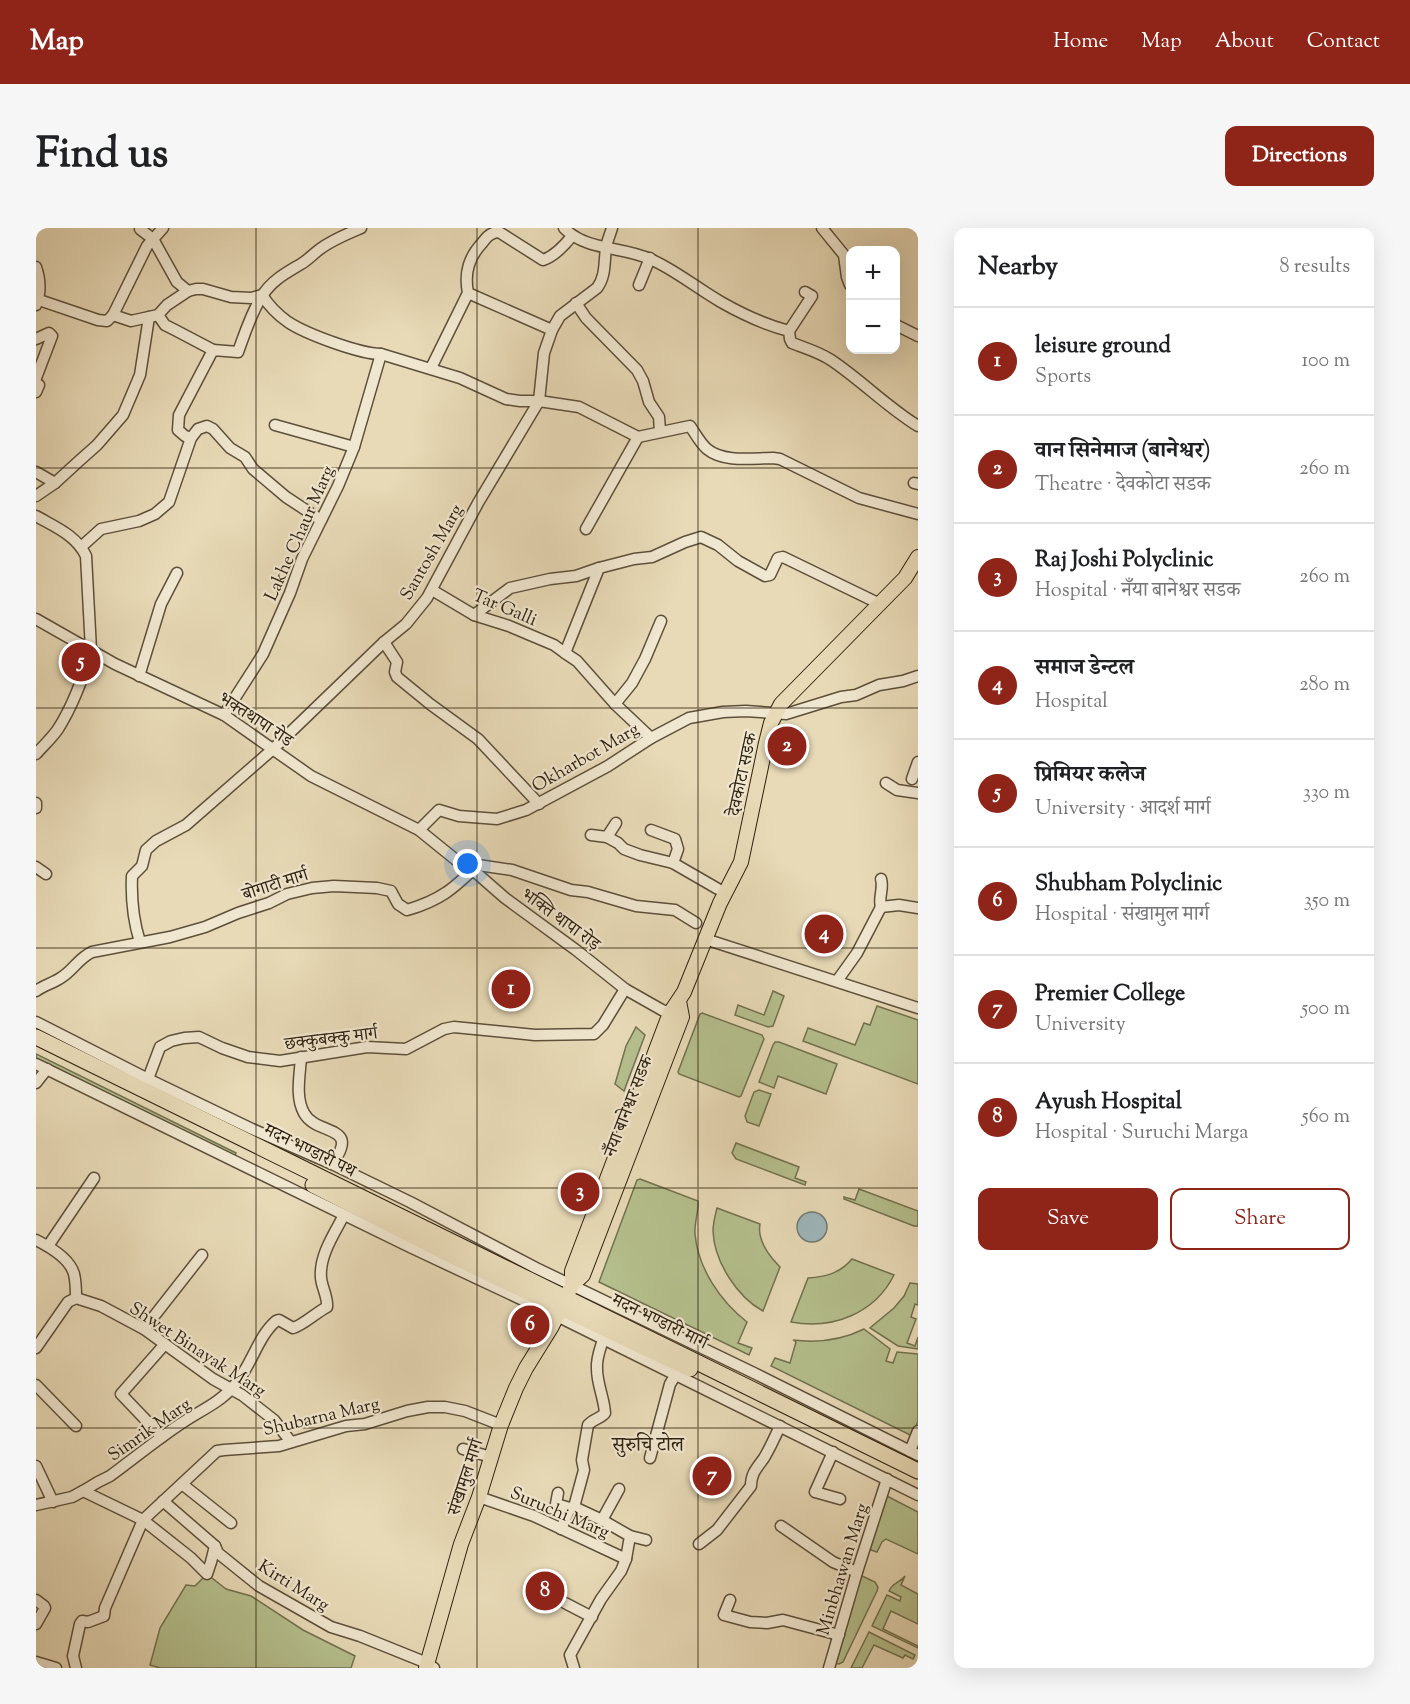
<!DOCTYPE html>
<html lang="en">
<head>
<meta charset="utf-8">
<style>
  body { margin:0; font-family:"Sorts Mill Goudy","Noto Serif Devanagari",serif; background:#f6f6f6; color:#202124 }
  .controls { position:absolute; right:18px; top:18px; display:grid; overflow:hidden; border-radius:12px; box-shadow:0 6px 24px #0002 }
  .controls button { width:54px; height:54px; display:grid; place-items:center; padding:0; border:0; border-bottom:2px solid #e0e0e0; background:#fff; color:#202124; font:30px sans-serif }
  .you { position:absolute; left:432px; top:636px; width:21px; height:21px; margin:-15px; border:4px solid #fff; border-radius:50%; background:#1a73e8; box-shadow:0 0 0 9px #1a73e833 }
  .badge { display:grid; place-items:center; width:39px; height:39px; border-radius:50%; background:#8f2418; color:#fff; font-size:20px; font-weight:700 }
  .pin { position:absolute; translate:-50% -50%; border:3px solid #fff; box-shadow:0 2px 6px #0006 }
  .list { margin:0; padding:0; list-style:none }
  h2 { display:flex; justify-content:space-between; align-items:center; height:78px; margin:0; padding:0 24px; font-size:26px }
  h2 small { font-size:20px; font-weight:400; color:#757577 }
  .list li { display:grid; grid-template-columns:39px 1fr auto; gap:18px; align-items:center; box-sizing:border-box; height:108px; padding:0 24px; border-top:2px solid #e0e0e0 }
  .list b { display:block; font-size:22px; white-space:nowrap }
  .list p { margin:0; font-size:20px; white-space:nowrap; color:#757577 }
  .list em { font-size:20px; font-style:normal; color:#757577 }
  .actions { display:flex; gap:12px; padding:18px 24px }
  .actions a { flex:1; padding:14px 0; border:2px solid #8f2418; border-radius:12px; text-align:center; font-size:21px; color:#8f2418 }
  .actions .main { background:#8f2418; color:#fff }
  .map { position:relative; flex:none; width:882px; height:1440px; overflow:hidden; border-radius:12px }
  header { display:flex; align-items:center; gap:36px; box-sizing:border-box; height:84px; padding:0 30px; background:#8f2418; color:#fff }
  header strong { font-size:28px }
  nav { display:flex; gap:33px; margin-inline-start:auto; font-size:21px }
  .intro { display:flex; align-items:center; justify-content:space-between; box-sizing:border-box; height:144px; padding:0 36px }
  h1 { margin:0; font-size:42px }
  .button { padding:15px 27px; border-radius:12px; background:#8f2418; color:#fff; font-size:21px; font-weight:700 }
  main { display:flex; gap:36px; padding:0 36px }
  aside { flex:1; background:#fff; border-radius:12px; box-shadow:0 6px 24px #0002 }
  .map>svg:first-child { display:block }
  .green { fill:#b5c08e; stroke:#727150; stroke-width:1.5 }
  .water { fill:#9db7bb; stroke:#717b77; stroke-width:1.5 }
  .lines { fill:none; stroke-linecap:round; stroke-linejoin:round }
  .minor-casing { stroke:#5d503b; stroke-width:13 }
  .major-casing { stroke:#2f2212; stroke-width:16 }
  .highway-casing { stroke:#2f2212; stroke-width:17 }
  .minor { stroke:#f0e7d0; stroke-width:10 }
  .major { stroke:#e8dab7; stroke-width:14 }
  .highway { stroke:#e8dab7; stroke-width:15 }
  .grid { fill:none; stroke:#2f2212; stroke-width:1.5; stroke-opacity:0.55 }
  .labels { text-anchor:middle; stroke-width:4.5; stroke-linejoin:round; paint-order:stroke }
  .street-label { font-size:18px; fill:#2f2212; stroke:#f0e7d0 }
  .neighbourhood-label { font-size:20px; fill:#2f2212; stroke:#f0e7d0 }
</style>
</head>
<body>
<header>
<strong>Map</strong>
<nav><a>Home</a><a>Map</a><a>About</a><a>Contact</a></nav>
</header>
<div class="intro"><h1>Find us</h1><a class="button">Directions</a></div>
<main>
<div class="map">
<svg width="882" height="1440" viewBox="0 0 882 1440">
  <rect width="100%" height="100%" fill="#e8dab7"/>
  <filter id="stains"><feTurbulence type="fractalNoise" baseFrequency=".00333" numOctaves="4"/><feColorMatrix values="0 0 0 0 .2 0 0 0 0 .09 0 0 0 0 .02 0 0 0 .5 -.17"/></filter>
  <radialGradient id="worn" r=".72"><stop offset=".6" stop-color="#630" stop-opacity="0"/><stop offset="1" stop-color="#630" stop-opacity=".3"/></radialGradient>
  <!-- green -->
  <g class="green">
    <path d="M480 740 488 745 470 781 461 776Z"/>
    <path d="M737 763 748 768 737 798 732 799 699 787 702 777 728 787Z"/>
    <path d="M841 778 882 792V856L767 813 772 800 819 817 828 795 834 797Z"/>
    <path d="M666 785 726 807 728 811 705 868 703 869 643 846 642 844 664 786Z"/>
    <path d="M600 799 609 807 588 863 579 856 590 818Z"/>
    <path d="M739 814H743L801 836 790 866 742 848 738 860 723 854 737 817Z"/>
    <path d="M0 826 200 925 199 928 19 839 0 830Z"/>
    <path d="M723 862 735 866 723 898 711 894 709 888 718 864Z"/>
    <path d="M700 915 763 939 759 950 770 954 769 957 700 931 696 925Z"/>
    <path d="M604 951 662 973C663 983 658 995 659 1006 662 1040 684 1073 711 1094L702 1115 716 1120 713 1127 563 1054 601 952Z"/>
    <path d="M823 961 882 983V998H878L808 971V969L819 972Z"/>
    <path d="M681 980 724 996C721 1013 733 1028 744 1039L727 1083C701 1069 678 1033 677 1003 677 995 679 988 681 980Z"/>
    <path d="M816 1031 858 1047C839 1085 797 1102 755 1094L772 1050C790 1049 804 1045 816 1031Z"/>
    <path d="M874 1055 882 1056V1077L879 1076 875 1089 880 1091 871 1115 879 1118 882 1109V1121L862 1118 834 1100 858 1080 868 1068Z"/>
    <path d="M828 1101 854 1121 850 1133 857 1135 861 1124 882 1126V1193L876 1208 735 1138 739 1130 754 1135 760 1114 757 1112C781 1115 806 1112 828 1101Z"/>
    <path d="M849 1267 882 1284V1326L850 1311 846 1314 841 1324 832 1321Z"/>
    <path d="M171 1346 190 1361 215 1368 267 1402 319 1428 315 1440H124L114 1437 124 1400 150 1357 159 1358Z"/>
    <path d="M824 1347 839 1354 842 1359 841 1363 807 1434 803 1436 797 1435Z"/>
    <path d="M869 1348 865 1357 882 1366V1396L855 1383 847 1401 882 1418V1420L836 1398 851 1367 864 1373 865 1369 853 1363C857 1354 864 1355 869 1348Z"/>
    <path d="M833 1404 879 1427 877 1431 869 1427 867 1430 838 1417 826 1440H815Z"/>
  </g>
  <!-- water -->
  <circle class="water" cx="776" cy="999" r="15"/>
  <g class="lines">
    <defs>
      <g id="minor">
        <path d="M105 0 104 1 117 11 141 54 152 63"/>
        <path d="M528 0C550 23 586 18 614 31 638 41 662 61 685 74 706 86 730 97 753 103L754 111 756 115C769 120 783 124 795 132 825 152 851 179 882 198"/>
        <path d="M786 0 808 27 811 49 814 57"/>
        <path d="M0 39C4 51 5 65 0 77"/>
        <path d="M603 57 614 30"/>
        <path d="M432 65 516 102"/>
        <path d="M0 71 62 92 71 93 77 87 111 18 127 0"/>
        <path d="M540 75 550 90 601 142 607 153 613 174 623 189 624 203"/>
        <path d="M77 87 95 93 122 87 131 77 152 63 160 61H167L195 69 215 70 226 67C233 78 242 87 252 94 270 106 324 126 345 126L424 150 470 171 484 173H503L543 179 602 209 654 198C659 205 664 215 671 221 688 235 717 230 737 230L744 231 823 270 882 286"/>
        <path d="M122 87 129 97 139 102 177 122"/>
        <path d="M860 97 882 108"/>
        <path d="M753 103 776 68 769 64"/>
        <path d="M0 111 13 105 16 108 0 150"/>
        <path d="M395 140 432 65C428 44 433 29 447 14 451 8 456 4 463 4L507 32C519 28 528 18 536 8"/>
        <path d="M0 156 3 157 0 164"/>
        <path d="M239 197 318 219"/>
        <path d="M155 210 149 208 142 202 143 187 177 122 202 124C209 105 215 85 226 68 236 52 250 45 265 36 272 32 277 26 284 21 296 12 311 6 325 0"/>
        <path d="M0 244 19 255"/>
        <path d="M878 255 882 256"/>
        <path d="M0 268 19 255 43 233 61 217 87 187 104 147 113 89"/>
        <path d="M0 288C19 299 40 307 50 328L55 422C48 447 36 479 22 501 16 510 7 518 0 526"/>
        <path d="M550 301 602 209"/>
        <path d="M45 319 65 301 103 293 119 286 133 274 155 210 162 201 171 198 177 201 194 220 209 229 217 241 250 269 285 292"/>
        <path d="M396 362 438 387 473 398 518 417 529 425"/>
        <path d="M438 387 474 360 514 351 540 348 563 340"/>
        <path d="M0 391 79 436 188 487 275 548 383 602 425 636 437 642 469 670 540 722 589 761 626 782 639 787"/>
        <path d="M348 414 361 434 359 444 361 449 394 476 442 511 503 576"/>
        <path d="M103 448 125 376 141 345"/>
        <path d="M579 476 596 455 609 431 625 393"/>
        <path d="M188 487 227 426 254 365 266 331 302 258 318 219 345 126"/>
        <path d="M615 510 579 476 541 433 529 425 563 340 598 331 616 329 649 314 665 309 682 317 702 333 729 348 734 347 742 330 747 329 844 376"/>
        <path d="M876 551 882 534"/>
        <path d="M850 555 861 562 882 565"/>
        <path d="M0 575V580"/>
        <path d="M383 602 403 582 423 588 461 591 490 582 572 538 615 510 653 490 687 484 710 483 750 486 805 469 820 467 843 457 867 453 882 448"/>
        <path d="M615 602 639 611 642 621 637 635"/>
        <path d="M555 607 571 609 582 615 588 621 604 627 637 635 682 661"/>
        <path d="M571 609 580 595"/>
        <path d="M0 639 10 646"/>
        <path d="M845 651C848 661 842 670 845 679"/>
        <path d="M669 711 882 780"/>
        <path d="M104 714C97 692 95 671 96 648L106 638 110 622 120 613 150 597 237 521 348 414 370 396 391 370 442 275 503 173 508 125 516 102 524 88 561 60C570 48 568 34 570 20 571 13 574 7 576 0"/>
        <path d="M801 753 821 725 845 679 863 677 882 680"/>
        <path d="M0 763C8 757 18 755 26 749 37 742 43 730 56 724L134 709 169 699 202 685 233 675 251 666 276 660 298 658 341 660 355 663 362 676 371 682C405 672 417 661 442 637L476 642 535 662 552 664 600 678 639 682 660 695"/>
        <path d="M0 794 112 851 216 901 296 936 374 974 500 1040 718 1145 882 1227"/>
        <path d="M265 829C264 847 259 869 268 885 280 908 326 896 296 936"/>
        <path d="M0 836 374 1019 521 1088 882 1267"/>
        <path d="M112 851 124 819 135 813 148 810 163 809 186 820 212 829 244 833 331 819 370 821 408 801 418 799 499 807 558 806 567 797 589 761"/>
        <path d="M0 855 11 841"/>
        <path d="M0 1012C14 1019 34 1031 38 1046 40 1054 40 1062 40 1070"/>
        <path d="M12 1018 58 950"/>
        <path d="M40 1070 65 1078 108 1101 177 1151 206 1167 238 1192 255 1214"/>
        <path d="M108 1101 166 1027"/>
        <path d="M0 1120 32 1074 40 1070"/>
        <path d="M0 1157 40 1198"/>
        <path d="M126 1209 85 1166 129 1116"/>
        <path d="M427 1221 455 1229"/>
        <path d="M874 1223 882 1203"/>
        <path d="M797 1224 779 1264 804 1271"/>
        <path d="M614 1230 634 1156 639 1148"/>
        <path d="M0 1238 17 1274"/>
        <path d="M146 1256 195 1295"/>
        <path d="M47 1263 62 1254 74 1248C100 1229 125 1208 152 1191 168 1181 185 1173 197 1159 215 1140 221 1109 240 1093L243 1092 257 1100C266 1098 281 1084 291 1079 292 1069 286 1060 285 1050 283 1028 298 1006 308 987"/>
        <path d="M522 1265 520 1276 534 1280"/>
        <path d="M443 1269 498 1288 590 1331"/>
        <path d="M127 1273 179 1318 182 1325 223 1358 295 1399 324 1408 391 1435 398 1440"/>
        <path d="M0 1277 36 1269 47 1263 107 1292 181 1223 188 1222 243 1218 310 1198 329 1196 371 1183 392 1179H409L429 1183 465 1197"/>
        <path d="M538 1279 548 1242 546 1232 552 1197C557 1191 564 1191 569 1185 568 1170 561 1156 561 1141 560 1131 564 1121 567 1112"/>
        <path d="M566 1292 583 1261"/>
        <path d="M745 1298 797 1334 821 1344"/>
        <path d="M525 1301 534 1280 538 1279 566 1292 594 1308 590 1331 585 1343 565 1371 534 1427 538 1440"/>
        <path d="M594 1308 610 1312"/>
        <path d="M663 1316 681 1302 715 1258C715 1245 721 1240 728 1230 734 1220 739 1209 744 1198"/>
        <path d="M0 1372 8 1378 9 1380 0 1396"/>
        <path d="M694 1372 688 1387 714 1394 731 1395 747 1392 803 1407"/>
        <path d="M529 1375 556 1389"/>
        <path d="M0 1434 20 1440"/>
        <path d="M40 1440 37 1428 44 1396 46 1393 52 1394 68 1388 69 1380 107 1292 155 1330 171 1346 175 1334 179 1318"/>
        <path d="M793 1440 821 1344 851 1251"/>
      </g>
      <g id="major">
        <path d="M536 1057V1043L634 785 648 764 684 675 705 634 730 515 735 495 745 476 869 350 882 329"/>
        <path d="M390 1440 425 1316 443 1269 465 1197 480 1160 490 1140 516 1098 536 1057 547 1047 646 789 643 773"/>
      </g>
      <g id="highway">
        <path d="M0 809 882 1243"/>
        <path d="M277 957 418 1029 654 1141"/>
      </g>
    </defs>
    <!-- minor casing -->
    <use href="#minor" class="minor-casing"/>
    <!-- major casing -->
    <use href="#major" class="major-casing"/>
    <!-- highway casing -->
    <use href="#highway" class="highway-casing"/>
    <!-- minor -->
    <use href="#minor" class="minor"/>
    <!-- major -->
    <use href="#major" class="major"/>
    <!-- highway -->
    <use href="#highway" class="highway"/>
  </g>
  <!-- grid -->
  <path class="grid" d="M220 0V1440M441 0V1440M662 0V1440M0 240H882M0 480H882M0 720H882M0 960H882M0 1200H882"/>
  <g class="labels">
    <!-- street labels -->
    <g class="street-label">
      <text transform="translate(263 305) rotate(-66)" y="6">Lakhe Chaur Marg</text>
      <text transform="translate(395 324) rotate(-60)" y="6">Santosh Marg</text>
      <text transform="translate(469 379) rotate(23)" y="6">Tar Galli</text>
      <text transform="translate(220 491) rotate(33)" y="6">भक्तथापा रोड</text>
      <text transform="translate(549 529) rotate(-30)" y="6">Okharbot Marg</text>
      <text transform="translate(706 546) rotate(-78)" y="6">देवकोटा सडक</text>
      <text transform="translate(239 656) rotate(-18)" y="6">बोगाटी मार्ग</text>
      <text transform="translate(525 691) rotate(36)" y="6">भक्ति थापा रोड़</text>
      <text transform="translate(295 810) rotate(-7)" y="6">छक्कुबक्कु मार्ग</text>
      <text transform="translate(592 878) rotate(-69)" y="6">नँया बानेश्वर सडक</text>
      <text transform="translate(274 922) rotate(26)" y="6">मदन भण्डारी पथ</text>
      <text transform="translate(624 1093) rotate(26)" y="6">मदन भण्डारी मार्ग</text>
      <text transform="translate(162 1121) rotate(33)" y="6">Shwet Binayak Marg</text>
      <text transform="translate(285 1188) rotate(-13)" y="6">Shubarna Marg</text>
      <text transform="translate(113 1201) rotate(-35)" y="6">Simrik Marg</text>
      <text transform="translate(429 1249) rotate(-72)" y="6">संखामुल मार्ग</text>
      <text transform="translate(524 1284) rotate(23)" y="6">Suruchi Marg</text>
      <text transform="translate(806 1341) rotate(-73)" y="6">Minbhawan Marg</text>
      <text transform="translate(258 1357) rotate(32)" y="6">Kirti Marg</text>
    </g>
    <!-- neighbourhood labels -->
    <g class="neighbourhood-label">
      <text x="612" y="1223">सुरुचि टोल</text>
    </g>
  </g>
  <rect width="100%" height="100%" filter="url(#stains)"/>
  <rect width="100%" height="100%" fill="url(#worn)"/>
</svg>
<div class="controls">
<button>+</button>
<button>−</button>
</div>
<div class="you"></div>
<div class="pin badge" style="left:475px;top:761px">1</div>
<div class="pin badge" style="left:751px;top:518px">2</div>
<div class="pin badge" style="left:544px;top:964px">3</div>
<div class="pin badge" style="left:788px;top:706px">4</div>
<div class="pin badge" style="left:45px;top:434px">5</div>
<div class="pin badge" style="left:494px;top:1097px">6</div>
<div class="pin badge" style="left:676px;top:1248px">7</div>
<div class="pin badge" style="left:509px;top:1363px">8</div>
</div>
<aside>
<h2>Nearby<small>8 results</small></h2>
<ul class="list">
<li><span class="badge">1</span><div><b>leisure ground</b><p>Sports</p></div><em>100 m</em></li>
<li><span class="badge">2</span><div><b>वान सिनेमाज (बानेश्वर)</b><p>Theatre · देवकोटा सडक</p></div><em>260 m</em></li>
<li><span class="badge">3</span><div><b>Raj Joshi Polyclinic</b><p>Hospital · नँया बानेश्वर सडक</p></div><em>260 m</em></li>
<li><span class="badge">4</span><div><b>समाज डेन्टल</b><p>Hospital</p></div><em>280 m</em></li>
<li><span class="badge">5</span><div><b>प्रिमियर कलेज</b><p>University · आदर्श मार्ग</p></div><em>330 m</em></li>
<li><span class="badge">6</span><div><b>Shubham Polyclinic</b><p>Hospital · संखामुल मार्ग</p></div><em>350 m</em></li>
<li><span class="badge">7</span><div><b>Premier College</b><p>University</p></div><em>500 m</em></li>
<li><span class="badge">8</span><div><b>Ayush Hospital</b><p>Hospital · Suruchi Marga</p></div><em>560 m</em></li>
</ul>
<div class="actions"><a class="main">Save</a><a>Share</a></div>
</aside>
</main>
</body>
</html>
